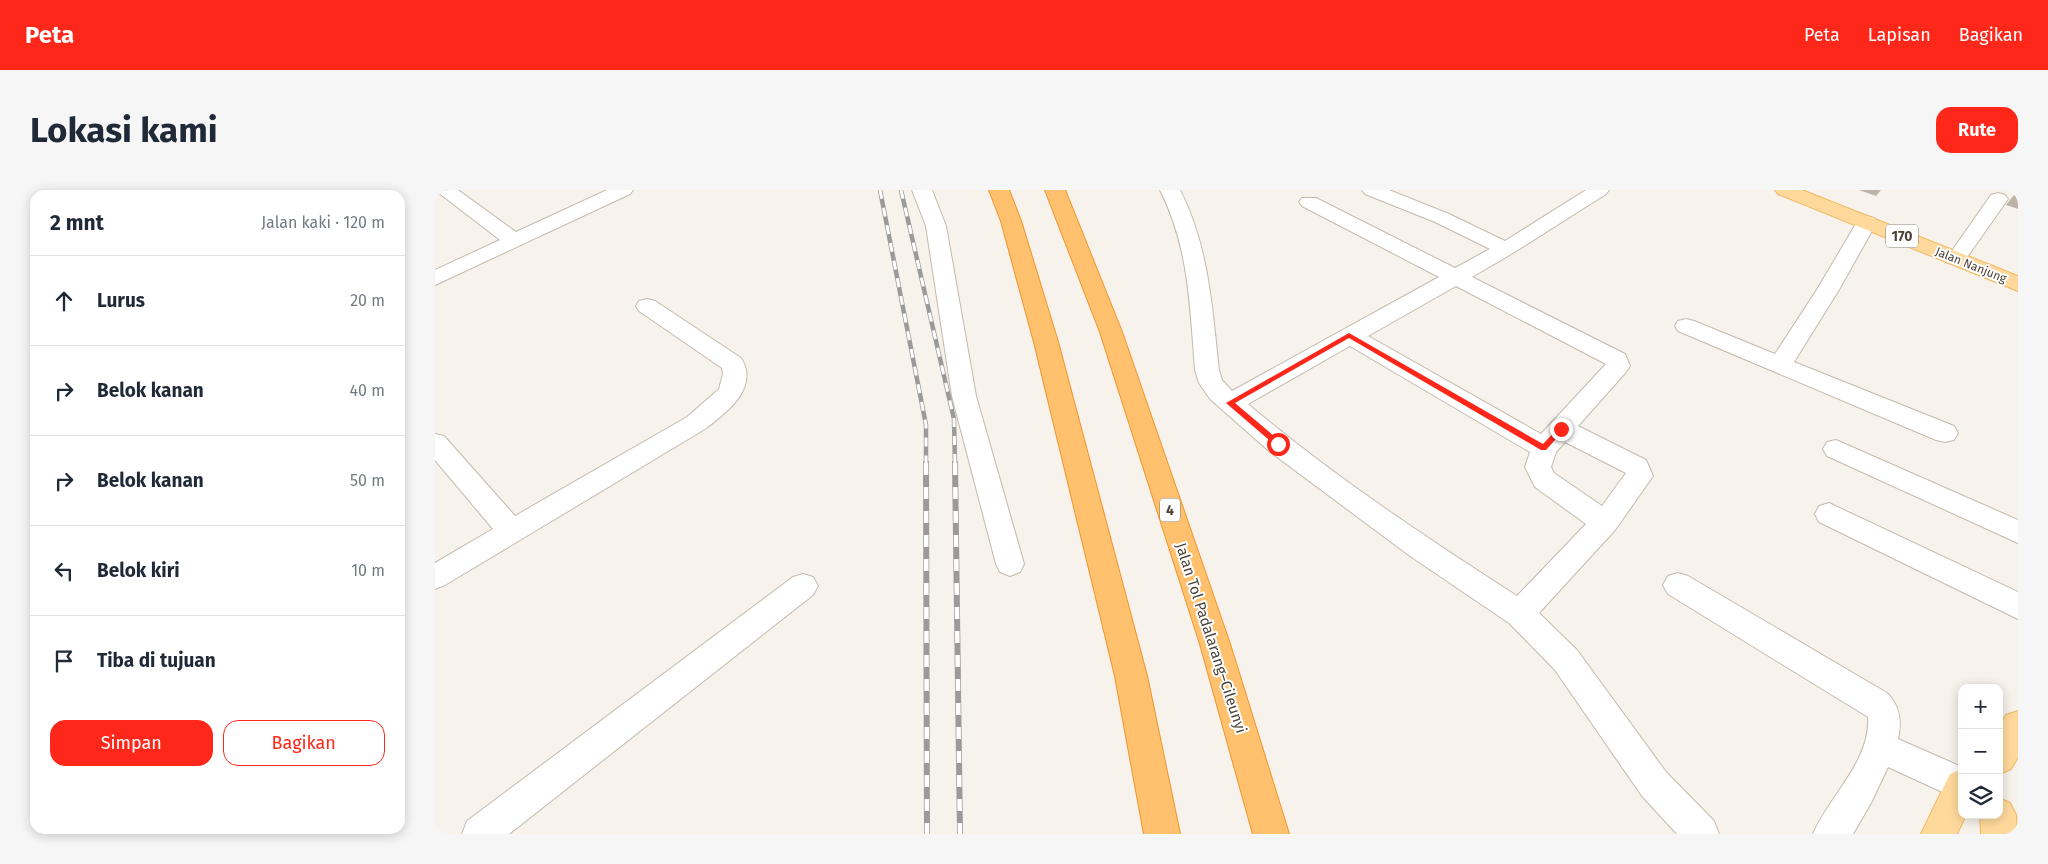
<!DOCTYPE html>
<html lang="id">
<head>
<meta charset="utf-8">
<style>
  body { margin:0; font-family:"Fira Sans",sans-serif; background:#f6f6f7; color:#1f2937 }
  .controls { position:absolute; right:15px; bottom:15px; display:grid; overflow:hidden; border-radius:10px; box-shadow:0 2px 12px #0003 }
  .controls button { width:45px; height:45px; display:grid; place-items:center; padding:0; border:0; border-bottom:1px solid #e0e1e3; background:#fff; color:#1f2937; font:25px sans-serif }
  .stop { position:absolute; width:15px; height:15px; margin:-11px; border:4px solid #ff261a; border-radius:50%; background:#fff }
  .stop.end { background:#ff261a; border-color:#fff; box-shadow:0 1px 5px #0008 }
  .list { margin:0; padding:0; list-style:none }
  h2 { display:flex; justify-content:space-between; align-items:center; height:65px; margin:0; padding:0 20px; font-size:21px }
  h2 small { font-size:16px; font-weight:400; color:#747a83 }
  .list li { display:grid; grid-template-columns:32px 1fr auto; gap:15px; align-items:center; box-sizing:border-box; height:90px; padding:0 20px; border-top:1px solid #e0e1e3 }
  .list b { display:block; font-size:19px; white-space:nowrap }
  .list em { font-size:16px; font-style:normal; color:#747a83 }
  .actions { display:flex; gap:10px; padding:15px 20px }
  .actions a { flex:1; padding:11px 0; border:1px solid #ff261a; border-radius:15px; text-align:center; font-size:18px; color:#ff261a }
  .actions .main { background:#ff261a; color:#fff }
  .icon { flex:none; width:28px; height:28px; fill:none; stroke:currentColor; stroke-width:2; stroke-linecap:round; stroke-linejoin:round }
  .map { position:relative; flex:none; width:1583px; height:644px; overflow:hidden; border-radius:15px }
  header { display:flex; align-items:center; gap:30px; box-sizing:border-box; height:70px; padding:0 25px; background:#ff261a; color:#fff }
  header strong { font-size:24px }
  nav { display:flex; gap:28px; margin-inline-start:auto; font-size:18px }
  .intro { display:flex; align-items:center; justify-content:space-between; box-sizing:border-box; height:120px; padding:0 30px }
  h1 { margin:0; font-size:35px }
  .button { padding:12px 22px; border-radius:15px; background:#ff261a; color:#fff; font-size:18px; font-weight:700 }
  main { display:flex; gap:30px; padding:0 30px }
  aside { flex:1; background:#fff; border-radius:15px; box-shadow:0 2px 12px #0003 }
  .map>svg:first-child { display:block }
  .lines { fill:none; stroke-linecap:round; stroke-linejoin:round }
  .minor-casing { stroke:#c4b9ac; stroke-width:2 }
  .major-casing { stroke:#f1b75e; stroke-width:2 }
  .highway-casing { stroke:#ef952d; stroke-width:2 }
  .minor { fill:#fff; fill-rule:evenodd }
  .major { fill:#ffd99c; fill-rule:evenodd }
  .highway { fill:#ffc16e; fill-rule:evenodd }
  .rail-far1-casing { stroke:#9a9a9a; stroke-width:4.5 }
  .rail-casing { stroke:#9a9a9a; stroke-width:6 }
  .rail-far1 { stroke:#fff; stroke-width:3; stroke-dasharray:9; stroke-linecap:butt }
  .rail { stroke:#fff; stroke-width:4.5; stroke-dasharray:12; stroke-linecap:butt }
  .wall { fill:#beb3a7 }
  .building { fill:#ddd0c2; stroke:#9b9288 }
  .route { fill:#ff261a }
  .labels { text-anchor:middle; stroke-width:4; stroke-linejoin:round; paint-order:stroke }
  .far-street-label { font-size:12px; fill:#4c4237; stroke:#fff }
  .shield { fill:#fff; stroke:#827b73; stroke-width:1 }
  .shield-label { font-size:14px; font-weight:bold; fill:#4c4237 }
  .street-label { font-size:15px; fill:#4c4237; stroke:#fff }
</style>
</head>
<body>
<header>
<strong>Peta</strong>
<nav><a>Peta</a><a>Lapisan</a><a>Bagikan</a></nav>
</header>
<div class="intro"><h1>Lokasi kami</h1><a class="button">Rute</a></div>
<main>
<aside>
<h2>2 mnt<small>Jalan kaki · 120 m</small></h2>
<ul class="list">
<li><svg class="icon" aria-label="ahead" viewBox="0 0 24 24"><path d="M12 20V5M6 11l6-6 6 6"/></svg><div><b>Lurus</b></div><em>20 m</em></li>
<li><svg class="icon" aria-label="right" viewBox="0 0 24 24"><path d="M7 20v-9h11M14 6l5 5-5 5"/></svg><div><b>Belok kanan</b></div><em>40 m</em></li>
<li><svg class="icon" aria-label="right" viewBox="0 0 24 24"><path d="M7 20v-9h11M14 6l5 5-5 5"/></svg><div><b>Belok kanan</b></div><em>50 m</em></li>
<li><svg class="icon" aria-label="left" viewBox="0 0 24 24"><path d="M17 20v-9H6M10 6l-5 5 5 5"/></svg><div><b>Belok kiri</b></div><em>10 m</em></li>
<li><svg class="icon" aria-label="arrive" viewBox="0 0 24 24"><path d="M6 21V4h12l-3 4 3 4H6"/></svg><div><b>Tiba di tujuan</b></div></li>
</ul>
<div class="actions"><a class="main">Simpan</a><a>Bagikan</a></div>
</aside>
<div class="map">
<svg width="1583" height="644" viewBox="0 0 1583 644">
  <rect width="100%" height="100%" fill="#f7f2eb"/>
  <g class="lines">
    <defs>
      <g id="minor">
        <path d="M0 0H23L81 42 172 0H198L195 4 0 95V80L65 50Z"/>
        <path d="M477 0H497L511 36 541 206 589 374 585 382 575 386 565 382 561 374 517 206 491 36Z"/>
        <path d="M725 0H745C774 57 777 117 784 180L787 190 797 201 1004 87 867 16 864 12 867 8H881L1020 78 1055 59 1000 32 930 4 927 0H954L1014 24 1070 51 1151 0H1174L1171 4 1078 63 1037 87 1190 164 1195 176 1191 182 1143 236 1211 270 1218 286 1180 340 1104 423 1142 460 1231 582 1279 631 1284 644H1242L1207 606 1120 480 1074 433 975 366 834 261 775 209 764 193 760 180C755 117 754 57 725 0ZM1021 96 1171 174 1106 244 933 146ZM915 156 1095 262 1090 277 1100 297 1151 334 1082 406C990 347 897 285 813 214ZM1130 252 1191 283 1167 316 1119 283 1116 277 1121 262Z"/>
        <path d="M1563 3 1570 5 1573 9 1528 73 1521 75 1514 73 1510 69 1514 65 1556 5Z"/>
        <path d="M1432 26 1439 28 1442 32 1405 98 1359 172 1519 236 1523 243 1519 250 1510 252 1501 250 1243 141 1240 136 1243 131 1251 129 1259 131 1340 164 1383 98 1422 32 1425 28Z"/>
        <path d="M212 109 220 111 306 168C325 198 291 223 270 239L10 395 0 399V373L58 339 0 270V244L9 246 80 326 252 227 284 199 288 184 287 178 204 121 201 116 204 111Z"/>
        <path d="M1401 250 1583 330V353L1392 266 1388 259 1392 252Z"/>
        <path d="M1394 313 1583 402V429L1384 332 1380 324 1384 316Z"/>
        <path d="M1243 383 1253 386 1452 503C1465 516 1467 531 1463 549L1527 577V611L1453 577 1436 613 1418 644H1378C1394 606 1436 571 1433 527L1233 404 1228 395 1233 386Z"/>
        <path d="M368 384 378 387 383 396 378 405 74 644H27L32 631 358 387Z"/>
      </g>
      <g id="major">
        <path d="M1340 0H1367L1583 86V101L1343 4Z"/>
        <path d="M1583 521V567L1576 579 1564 584V537L1571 525Z"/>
        <path d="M1527 579V625H1531L1522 644H1486L1515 584Z"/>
        <path d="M1564 608 1575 613 1581 625 1582 644H1546L1545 625H1564Z"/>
      </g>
      <g id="highway">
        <path d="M554 0H574L586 31 623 152 712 486 745 644H709L680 486 599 152 566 31Z"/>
        <path d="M610 0H630L687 142 795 454 854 644H818L765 454 665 142Z"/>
      </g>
    </defs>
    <!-- minor casing -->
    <use href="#minor" class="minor-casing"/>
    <!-- major casing -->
    <use href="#major" class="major-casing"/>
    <!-- highway casing -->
    <use href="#highway" class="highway-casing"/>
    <!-- minor -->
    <use href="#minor" class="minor"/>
    <!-- major -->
    <use href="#major" class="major"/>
    <!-- highway -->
    <use href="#highway" class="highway"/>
    <defs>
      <g id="rail-far1">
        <path d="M445 0 491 235V274"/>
        <path d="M466 0 519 229 520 274"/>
      </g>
      <g id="rail">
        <path d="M491 273 492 644"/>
        <path d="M520 273 525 644"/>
      </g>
    </defs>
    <!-- rail-far1 casing -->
    <use href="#rail-far1" class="rail-far1-casing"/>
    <!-- rail casing -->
    <use href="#rail" class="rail-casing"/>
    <!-- rail-far1 -->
    <use href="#rail-far1" class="rail-far1"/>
    <!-- rail -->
    <use href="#rail" class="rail"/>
  </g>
  <!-- wall -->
  <g class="wall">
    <path d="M1424 0H1446L1441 6Z"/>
    <path d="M1583 0V19L1571 15Z"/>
  </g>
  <!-- building -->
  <path class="building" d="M1583 0V5L1580 4Z"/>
  <!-- route -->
  <path class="route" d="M914 143 1108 254 1124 237 1130 239 1111 260H1106L914 148 800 213 846 252V256H841L791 213Z"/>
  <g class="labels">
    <!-- far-street labels -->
    <g class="far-street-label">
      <text transform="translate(1536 75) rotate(22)" y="4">Jalan Nanjung</text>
    </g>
    <!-- shield labels -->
    <g class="shield">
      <rect x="1451" y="34.5" width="32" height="23" rx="4"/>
      <rect x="725" y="308.5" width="20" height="23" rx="4"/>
    </g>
    <g class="shield-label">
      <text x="1467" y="51">170</text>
      <text x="735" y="325">4</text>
    </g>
    <!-- street labels -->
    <g class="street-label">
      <text transform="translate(776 448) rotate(72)" y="5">Jalan Tol Padalarang–Cileunyi</text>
    </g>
  </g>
</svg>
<div class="controls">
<button>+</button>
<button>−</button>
<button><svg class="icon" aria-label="layers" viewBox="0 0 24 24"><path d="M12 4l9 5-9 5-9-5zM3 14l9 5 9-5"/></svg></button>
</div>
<div class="stop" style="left:843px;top:254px"></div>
<div class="stop end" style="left:1126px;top:239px"></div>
</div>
</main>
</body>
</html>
